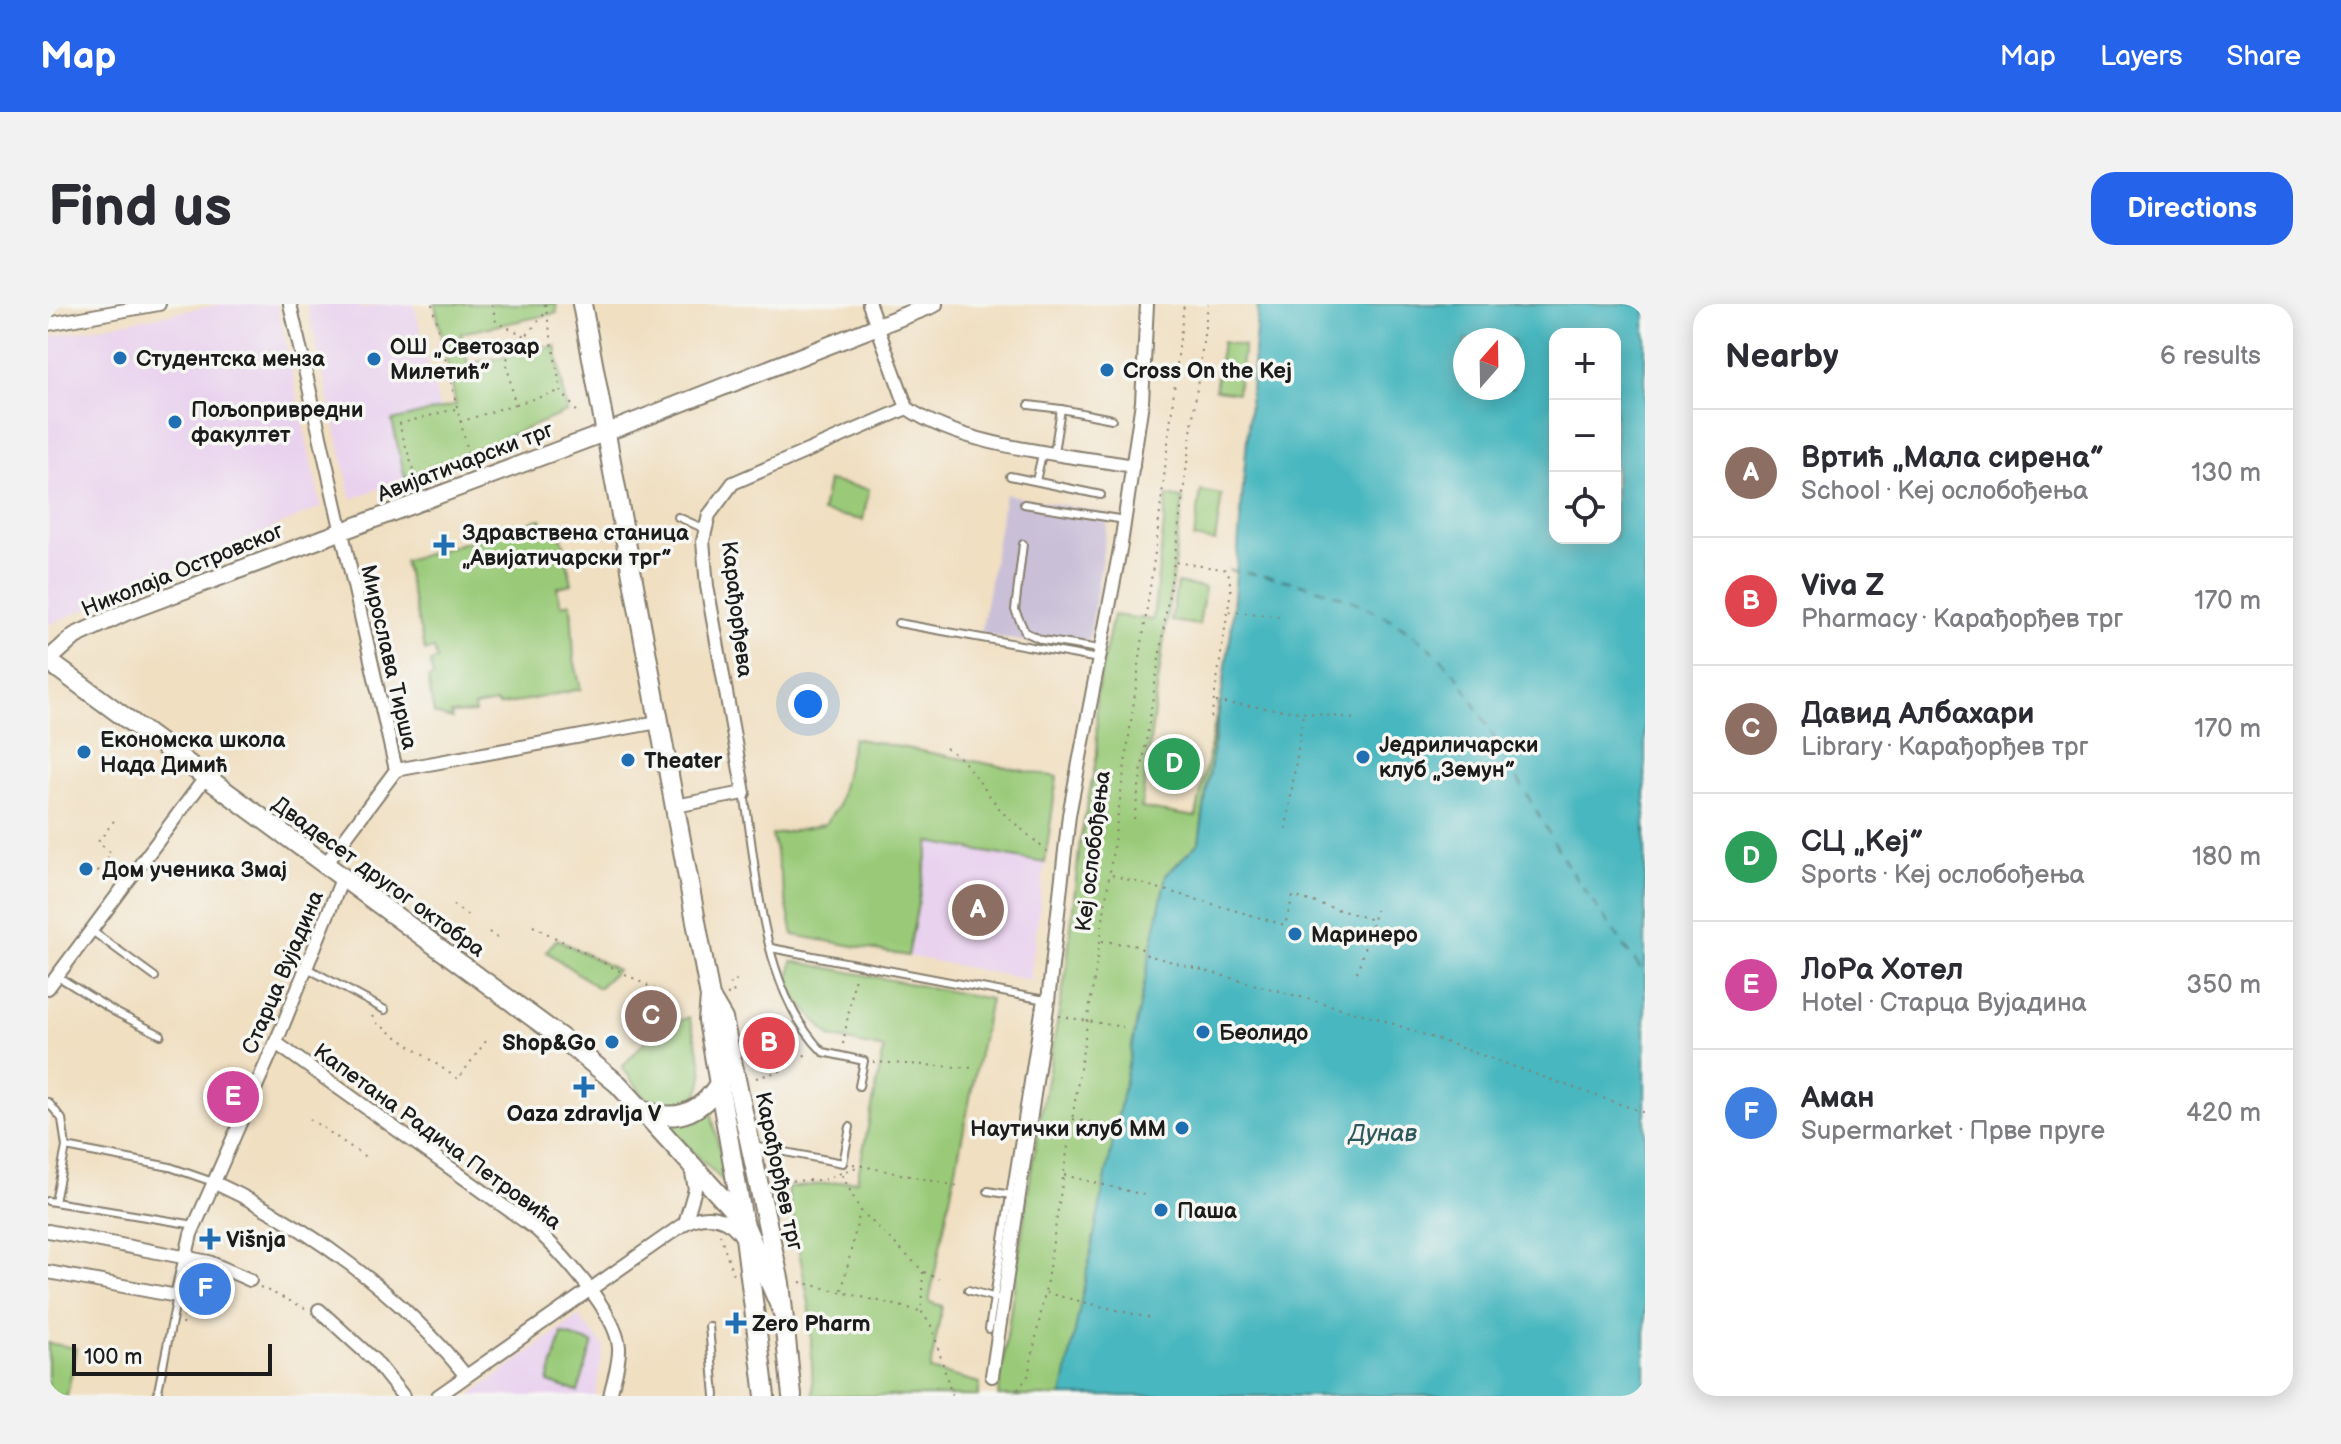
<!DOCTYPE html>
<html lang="en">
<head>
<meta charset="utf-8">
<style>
  body { margin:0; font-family:"Balsamiq Sans",sans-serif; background:#f2f2f3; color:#2b2b33 }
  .controls { position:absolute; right:24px; top:24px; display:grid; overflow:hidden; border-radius:16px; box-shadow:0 4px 20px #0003 }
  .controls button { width:72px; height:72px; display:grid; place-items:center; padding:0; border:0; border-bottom:2px solid #e1e1e2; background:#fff; color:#2b2b33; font:40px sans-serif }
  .compass { position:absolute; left:1405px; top:24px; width:72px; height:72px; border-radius:50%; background:#fff; box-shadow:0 4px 20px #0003; rotate:20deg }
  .scale { position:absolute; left:24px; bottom:20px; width:200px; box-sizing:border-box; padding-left:8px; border:4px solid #1c1c1c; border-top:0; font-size:22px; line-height:28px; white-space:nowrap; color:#1c1c1c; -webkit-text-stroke:6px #f6f6f2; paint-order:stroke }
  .you { position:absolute; left:760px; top:400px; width:28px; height:28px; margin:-20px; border:6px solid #fff; border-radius:50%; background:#1a73e8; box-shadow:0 0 0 12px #1a73e833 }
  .badge { display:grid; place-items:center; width:52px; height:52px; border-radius:50%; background:#2563eb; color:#fff; font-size:26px; font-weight:700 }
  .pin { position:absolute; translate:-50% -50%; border:4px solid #fff; box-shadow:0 2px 8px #0006 }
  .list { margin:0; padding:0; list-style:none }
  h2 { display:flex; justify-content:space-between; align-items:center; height:104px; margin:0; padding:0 32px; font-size:34px }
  h2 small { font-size:26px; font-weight:400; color:#7c7c81 }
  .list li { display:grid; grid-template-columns:52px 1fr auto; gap:24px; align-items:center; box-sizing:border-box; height:128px; padding:0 32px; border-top:2px solid #e1e1e2 }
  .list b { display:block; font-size:30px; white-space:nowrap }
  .list p { margin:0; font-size:26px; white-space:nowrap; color:#7c7c81 }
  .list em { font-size:26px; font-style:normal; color:#7c7c81 }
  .icon { flex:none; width:44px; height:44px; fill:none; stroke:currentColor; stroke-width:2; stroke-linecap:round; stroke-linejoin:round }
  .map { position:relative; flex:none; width:1597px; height:1092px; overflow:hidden; border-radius:24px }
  header { display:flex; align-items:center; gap:48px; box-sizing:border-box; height:112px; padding:0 40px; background:#2563eb; color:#fff }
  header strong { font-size:38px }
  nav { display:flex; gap:44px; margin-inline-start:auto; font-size:28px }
  .intro { display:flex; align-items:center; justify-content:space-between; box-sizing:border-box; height:192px; padding:0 48px }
  h1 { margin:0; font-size:56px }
  .button { padding:20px 36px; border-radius:24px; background:#2563eb; color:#fff; font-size:28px; font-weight:700 }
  main { display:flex; gap:48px; padding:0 48px }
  aside { flex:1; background:#fff; border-radius:24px; box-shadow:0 4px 20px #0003 }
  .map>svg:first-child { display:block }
  .built { fill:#e9d2ee }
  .industrial { fill:#c9bfd7 }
  .green { fill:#9aca78; stroke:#5b734a; stroke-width:2 }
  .water { fill:#48b7bf; stroke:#326a6e; stroke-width:2; fill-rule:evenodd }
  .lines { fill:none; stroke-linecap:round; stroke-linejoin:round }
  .ferry { stroke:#2e5a5d; stroke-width:2; stroke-dasharray:10 8; stroke-linecap:butt }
  .service-casing { stroke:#867e6e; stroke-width:10 }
  .minor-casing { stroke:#867e6e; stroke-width:16 }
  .tertiary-casing { stroke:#867e6e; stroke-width:20 }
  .secondary-casing { stroke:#867e6e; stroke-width:22 }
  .path { stroke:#867e6e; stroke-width:2; stroke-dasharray:2 6; stroke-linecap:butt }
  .service { stroke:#fff; stroke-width:6 }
  .minor { stroke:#fff; stroke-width:12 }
  .tertiary { stroke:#fff; stroke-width:16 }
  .secondary { stroke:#fff; stroke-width:18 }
  .poi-dot { fill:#1f6fb2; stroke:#f6f6f2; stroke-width:3 }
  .labels { text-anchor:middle; stroke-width:7; stroke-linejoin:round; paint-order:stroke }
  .poi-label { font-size:22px; font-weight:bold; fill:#1c1c1c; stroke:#f6f6f2; text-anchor:start }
  .street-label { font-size:22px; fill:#1c1c1c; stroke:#f6f6f2 }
  .water-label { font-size:24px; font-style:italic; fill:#2e5a5d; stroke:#f6f6f2 }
</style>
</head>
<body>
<header>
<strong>Map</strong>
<nav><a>Map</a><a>Layers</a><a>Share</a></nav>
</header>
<div class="intro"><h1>Find us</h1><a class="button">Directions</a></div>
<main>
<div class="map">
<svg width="1597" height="1092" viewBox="0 0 1597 1092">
  <rect width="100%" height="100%" fill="#f6f6f2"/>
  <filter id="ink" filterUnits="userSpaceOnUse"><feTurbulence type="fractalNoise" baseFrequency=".0125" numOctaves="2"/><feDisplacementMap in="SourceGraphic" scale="16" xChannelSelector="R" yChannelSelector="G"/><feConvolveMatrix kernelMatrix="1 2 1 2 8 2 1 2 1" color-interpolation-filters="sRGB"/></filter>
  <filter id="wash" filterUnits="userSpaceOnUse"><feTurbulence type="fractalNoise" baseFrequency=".006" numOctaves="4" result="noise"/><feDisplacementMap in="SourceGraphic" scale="32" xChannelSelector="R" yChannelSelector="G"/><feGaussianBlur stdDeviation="1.8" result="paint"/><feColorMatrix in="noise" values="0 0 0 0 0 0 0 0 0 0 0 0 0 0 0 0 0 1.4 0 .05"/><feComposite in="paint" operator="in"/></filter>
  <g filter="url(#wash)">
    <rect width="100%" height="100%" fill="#f0dfc1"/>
    <!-- built -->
    <g class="built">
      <path d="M174 0H229L273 203 0 321V33Z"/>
      <path d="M259 0H311L313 5 333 0H366L392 106 345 117 357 174 304 195Z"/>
      <path d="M882 538 997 559 982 676 860 652Z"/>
      <path d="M530 1012 556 1042 547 1092H422Z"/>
    </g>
    <!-- industrial -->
    <path class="industrial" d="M957 190 1061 210 1039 349 933 330Z"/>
    <!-- green -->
    <g class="green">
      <path d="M387 0H508L509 9 413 29 420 60 508 42 519 108 357 174 344 117 408 101Z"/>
      <path d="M1174 38 1196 42 1189 89 1167 86Z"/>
      <path d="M780 177 821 185 815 216 774 208Z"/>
      <path d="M1153 187 1174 191 1167 238 1146 234Z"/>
      <path d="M1119 192 1135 195 1093 504 1148 513 1171 398 1151 538 1118 571 1015 1092H950L984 861 1018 668 1032 538 1049 450 1048 393 1065 311 1105 316Z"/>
      <path d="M493 215 498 231 509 227 515 237 524 280 509 283 513 301 523 299 526 355 533 385 450 402 449 399 426 403 427 409 403 410 404 415 386 410 380 375 385 373 382 358 389 356 386 345 377 347 356 257Z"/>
      <path d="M1129 279 1157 284 1151 321 1123 317Z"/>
      <path d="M805 434 1009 473 997 559 882 538 860 652 745 631 724 531 777 520 790 502Z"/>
      <path d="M509 635 569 666 550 684 498 647Z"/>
      <path d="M744 657 942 695 881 998 894 1002 882 1066 932 1079 930 1092H765L762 1005 739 884 809 876 836 745 782 733 740 685Z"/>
      <path d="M641 713C648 740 672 791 632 801 622 803 612 803 601 799L574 763 605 728Z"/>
      <path d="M663 807 679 881 619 822 652 817Z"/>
      <path d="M514 1030 545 1039 530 1088 500 1078Z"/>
      <path d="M0 1039 28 1044 19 1092H0Z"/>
    </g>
    <!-- water -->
    <path class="water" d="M1210 0H1597V1092H1014L1118 571 1151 538 1183 329ZM1507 30H1567V234H1507ZM1417 36H1465V84H1417Z"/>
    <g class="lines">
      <!-- ferry -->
      <path class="ferry" d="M1180 266C1271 279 1355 303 1414 378L1521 564 1597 671"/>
    </g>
  </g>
  <g filter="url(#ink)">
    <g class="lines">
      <defs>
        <g id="service">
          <path d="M981 101 1013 105"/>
          <path d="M1006 148 1013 105 1064 115"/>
          <path d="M962 172 1053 191"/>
          <path d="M988 177 994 150"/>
          <path d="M976 200 1077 216"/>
          <path d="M630 213 657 225"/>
          <path d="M975 240 967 306 977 328 994 336 1052 345"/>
          <path d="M850 319 1051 355"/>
          <path d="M696 489C710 571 713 686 775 748L816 757 811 782"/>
          <path d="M44 627 107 673"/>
          <path d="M723 644 997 696"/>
          <path d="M259 664 337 706"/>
          <path d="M9 672 67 708 113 731"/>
          <path d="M0 798 14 815 18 843 122 863 165 878"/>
          <path d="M705 842 795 859 802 823"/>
          <path d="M940 887 963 891"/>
          <path d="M0 897 147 921"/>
          <path d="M7 898 18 843"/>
          <path d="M920 986 948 994"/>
          <path d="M661 1022 667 1092"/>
          <path d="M941 1025 993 695"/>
          <path d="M109 1092 129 992"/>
        </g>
        <g id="minor">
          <path d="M242 0 348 466 276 562"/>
          <path d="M821 0 859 104C917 144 1016 150 1085 162"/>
          <path d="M0 20 111 0"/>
          <path d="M348 466 610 418"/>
          <path d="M627 502 696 489 659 282 655 237 661 211 685 179 859 104"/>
          <path d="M0 684 157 474"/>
          <path d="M228 739 489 926C514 950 568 1008 571 1043 572 1059 565 1077 562 1092"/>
          <path d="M165 878C259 921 354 991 418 1072"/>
          <path d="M637 919 647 885 643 864"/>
          <path d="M0 927 161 958 202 976"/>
          <path d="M0 968 129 992 143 930 233 726 294 575"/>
          <path d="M271 1006 327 1057 355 1092"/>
          <path d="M944 1072 1000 697 1021 511 1073 240 1094 98 1099 0"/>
          <path d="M390 1092 637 919C659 908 682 912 695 935"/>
        </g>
        <path id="tertiary" d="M0 356 27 332 78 308 575 122 886 0"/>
        <g id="secondary">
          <path d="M534 0 662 693 660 717 695 917 717 1092"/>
          <path d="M0 357 516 736 570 780 695 917 735 1009"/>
          <path d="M662 693 675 715 732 979 744 1092"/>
          <path d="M597 807C630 819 656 807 673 776"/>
        </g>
      </defs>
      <!-- service casing -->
      <use href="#service" class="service-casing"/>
      <!-- minor casing -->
      <use href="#minor" class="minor-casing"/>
      <!-- tertiary casing -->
      <use href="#tertiary" class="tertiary-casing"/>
      <!-- secondary casing -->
      <use href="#secondary" class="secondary-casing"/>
      <!-- path -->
      <g class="path">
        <path d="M384 0 422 156"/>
        <path d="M444 0 448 18 503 44"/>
        <path d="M497 0 513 87 531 110"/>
        <path d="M468 100 512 87"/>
        <path d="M412 118 467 100 458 56 498 8"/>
        <path d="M370 181 351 120 407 105"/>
        <path d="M1128 258 1180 266 1183 286 1163 415"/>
        <path d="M1181 307 1235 313"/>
        <path d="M1168 398 1309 415"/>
        <path d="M898 444 914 455 954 508 1003 551"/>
        <path d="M1086 515 1126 258 1160 0"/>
        <path d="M1238 525 1255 410"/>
        <path d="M1064 571 1237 621 1245 592 1325 616"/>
        <path d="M63 577 50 567 63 549 50 538 68 514"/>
        <path d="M405 601 420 612"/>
        <path d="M485 622 608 686"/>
        <path d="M441 628 453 637"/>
        <path d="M1054 637 1091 642 1099 651 1326 713 1597 809"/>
        <path d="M1309 668 1328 606"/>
        <path d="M679 691 686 689 682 678 690 676"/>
        <path d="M324 712 329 719 410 775 438 737"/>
        <path d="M1011 712 1075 723"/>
        <path d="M795 740 807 672"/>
        <path d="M756 752 761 746"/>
        <path d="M825 758 927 764"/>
        <path d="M708 774 736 766"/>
        <path d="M262 815 319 854"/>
        <path d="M1025 815 1118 832"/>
        <path d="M805 860 909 882"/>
        <path d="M794 871 812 906 875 967 873 1007 884 1023 904 1092"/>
        <path d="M1016 871 1100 892"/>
        <path d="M728 877 775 876 814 861"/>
        <path d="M672 930 685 970"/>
        <path d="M876 968 891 975"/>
        <path d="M752 978 872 1007"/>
        <path d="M212 983 257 1004"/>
        <path d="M794 986 812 907"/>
        <path d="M998 989 1106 1015"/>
        <path d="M134 1021 139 1000"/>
        <path d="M965 1092 980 1072 997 989 1052 637 1109 234 1136 0"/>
      </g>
      <!-- service -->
      <use href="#service" class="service"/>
      <!-- minor -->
      <use href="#minor" class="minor"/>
      <!-- tertiary -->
      <use href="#tertiary" class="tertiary"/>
      <!-- secondary -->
      <use href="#secondary" class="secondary"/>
    </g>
  </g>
  <!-- markers -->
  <g class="poi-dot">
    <circle cx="72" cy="54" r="8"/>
    <circle cx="326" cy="55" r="8"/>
    <circle cx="1059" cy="66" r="8"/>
    <circle cx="127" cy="118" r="8"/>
    <path d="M392 229h8v8h8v8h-8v8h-8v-8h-8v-8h8z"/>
    <circle cx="36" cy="448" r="8"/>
    <circle cx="1315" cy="453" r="8"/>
    <circle cx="580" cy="456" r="8"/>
    <circle cx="38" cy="565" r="8"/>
    <circle cx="1247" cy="630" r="8"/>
    <circle cx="1155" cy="728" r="8"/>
    <circle cx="564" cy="738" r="8"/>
    <path d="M532 771h8v8h8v8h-8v8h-8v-8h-8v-8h8z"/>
    <circle cx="1134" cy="824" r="8"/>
    <circle cx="1113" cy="906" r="8"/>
    <path d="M158 923h8v8h8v8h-8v8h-8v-8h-8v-8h8z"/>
    <path d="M684 1007h8v8h8v8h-8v8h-8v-8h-8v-8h8z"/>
  </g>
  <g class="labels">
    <!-- poi labels -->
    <g class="poi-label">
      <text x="342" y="50">ОШ „Светозар<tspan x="342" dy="25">Милетић”</tspan></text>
      <text x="88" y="62">Студентска менза</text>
      <text x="1075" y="74">Cross On the Kej</text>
      <text x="143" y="113">Пољопривредни<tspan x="143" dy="25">факултет</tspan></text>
      <text x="414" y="236">Здравствена станица<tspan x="414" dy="25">„Авијатичарски трг”</tspan></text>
      <text x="52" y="443">Економска школа<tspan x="52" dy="25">Нада Димић</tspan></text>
      <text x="1331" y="448">Једриличарски<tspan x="1331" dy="25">клуб „Земун”</tspan></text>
      <text x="596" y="464">Theater</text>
      <text x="54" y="573">Дом ученика Змај</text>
      <text x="1263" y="638">Маринеро</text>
      <text x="1171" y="736">Беолидо</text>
      <text x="548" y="746" text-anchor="end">Shop&amp;Go</text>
      <text x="536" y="817" text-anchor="middle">Oaza zdravlja V</text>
      <text x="1118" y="832" text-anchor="end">Наутички клуб ММ</text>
      <text x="1129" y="914">Паша</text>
      <text x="178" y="943">Višnja</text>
      <text x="704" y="1027">Zero Pharm</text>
    </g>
    <!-- street labels -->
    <g class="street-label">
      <text transform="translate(417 157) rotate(-21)" y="8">Авијатичарски трг</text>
      <text transform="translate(134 265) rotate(-22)" y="8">Николаја Островског</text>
      <text transform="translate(690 305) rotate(83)" y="8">Карађорђева</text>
      <text transform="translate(342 353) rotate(77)" y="8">Мирослава Тирша</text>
      <text transform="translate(1044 547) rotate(-83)" y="8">Кеј ослобођења</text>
      <text transform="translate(331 572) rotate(36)" y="8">Двадесет другог октобра</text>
      <text transform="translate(234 668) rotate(-67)" y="8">Старца Вујадина</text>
      <text transform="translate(390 832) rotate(36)" y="8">Капетана Радича Петровића</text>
      <text transform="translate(732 867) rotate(78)" y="8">Карађорђев трг</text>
    </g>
    <!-- water labels -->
    <g class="water-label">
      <text x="1335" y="837">Дунав</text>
    </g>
  </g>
</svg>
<div class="controls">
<button>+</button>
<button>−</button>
<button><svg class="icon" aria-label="locate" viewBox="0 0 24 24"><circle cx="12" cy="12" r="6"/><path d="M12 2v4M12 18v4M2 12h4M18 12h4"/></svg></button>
</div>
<svg class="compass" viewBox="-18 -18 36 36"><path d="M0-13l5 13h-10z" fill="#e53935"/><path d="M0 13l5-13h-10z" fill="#7c7c81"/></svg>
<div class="scale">100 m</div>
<div class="you"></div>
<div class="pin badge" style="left:930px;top:606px;background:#8d6e63">A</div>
<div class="pin badge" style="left:721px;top:739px;background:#e0444e">B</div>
<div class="pin badge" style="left:603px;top:712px;background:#8d6e63">C</div>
<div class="pin badge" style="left:1126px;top:460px;background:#2e9e5b">D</div>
<div class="pin badge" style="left:185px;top:793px;background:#d1479c">E</div>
<div class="pin badge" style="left:157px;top:985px;background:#3f7fe0">F</div>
</div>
<aside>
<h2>Nearby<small>6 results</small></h2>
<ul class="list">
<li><span class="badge" style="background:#8d6e63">A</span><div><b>Вртић „Мала сирена”</b><p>School · Кеј ослобођења</p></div><em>130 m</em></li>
<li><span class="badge" style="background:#e0444e">B</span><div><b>Viva Z</b><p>Pharmacy · Карађорђев трг</p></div><em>170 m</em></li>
<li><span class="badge" style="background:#8d6e63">C</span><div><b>Давид Албахари</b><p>Library · Карађорђев трг</p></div><em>170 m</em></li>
<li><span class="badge" style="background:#2e9e5b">D</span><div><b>СЦ „Кеј”</b><p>Sports · Кеј ослобођења</p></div><em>180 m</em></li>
<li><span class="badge" style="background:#d1479c">E</span><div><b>ЛоРа Хотел</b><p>Hotel · Старца Вујадина</p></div><em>350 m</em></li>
<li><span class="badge" style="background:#3f7fe0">F</span><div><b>Аман</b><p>Supermarket · Прве пруге</p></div><em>420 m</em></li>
</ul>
</aside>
</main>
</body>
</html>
